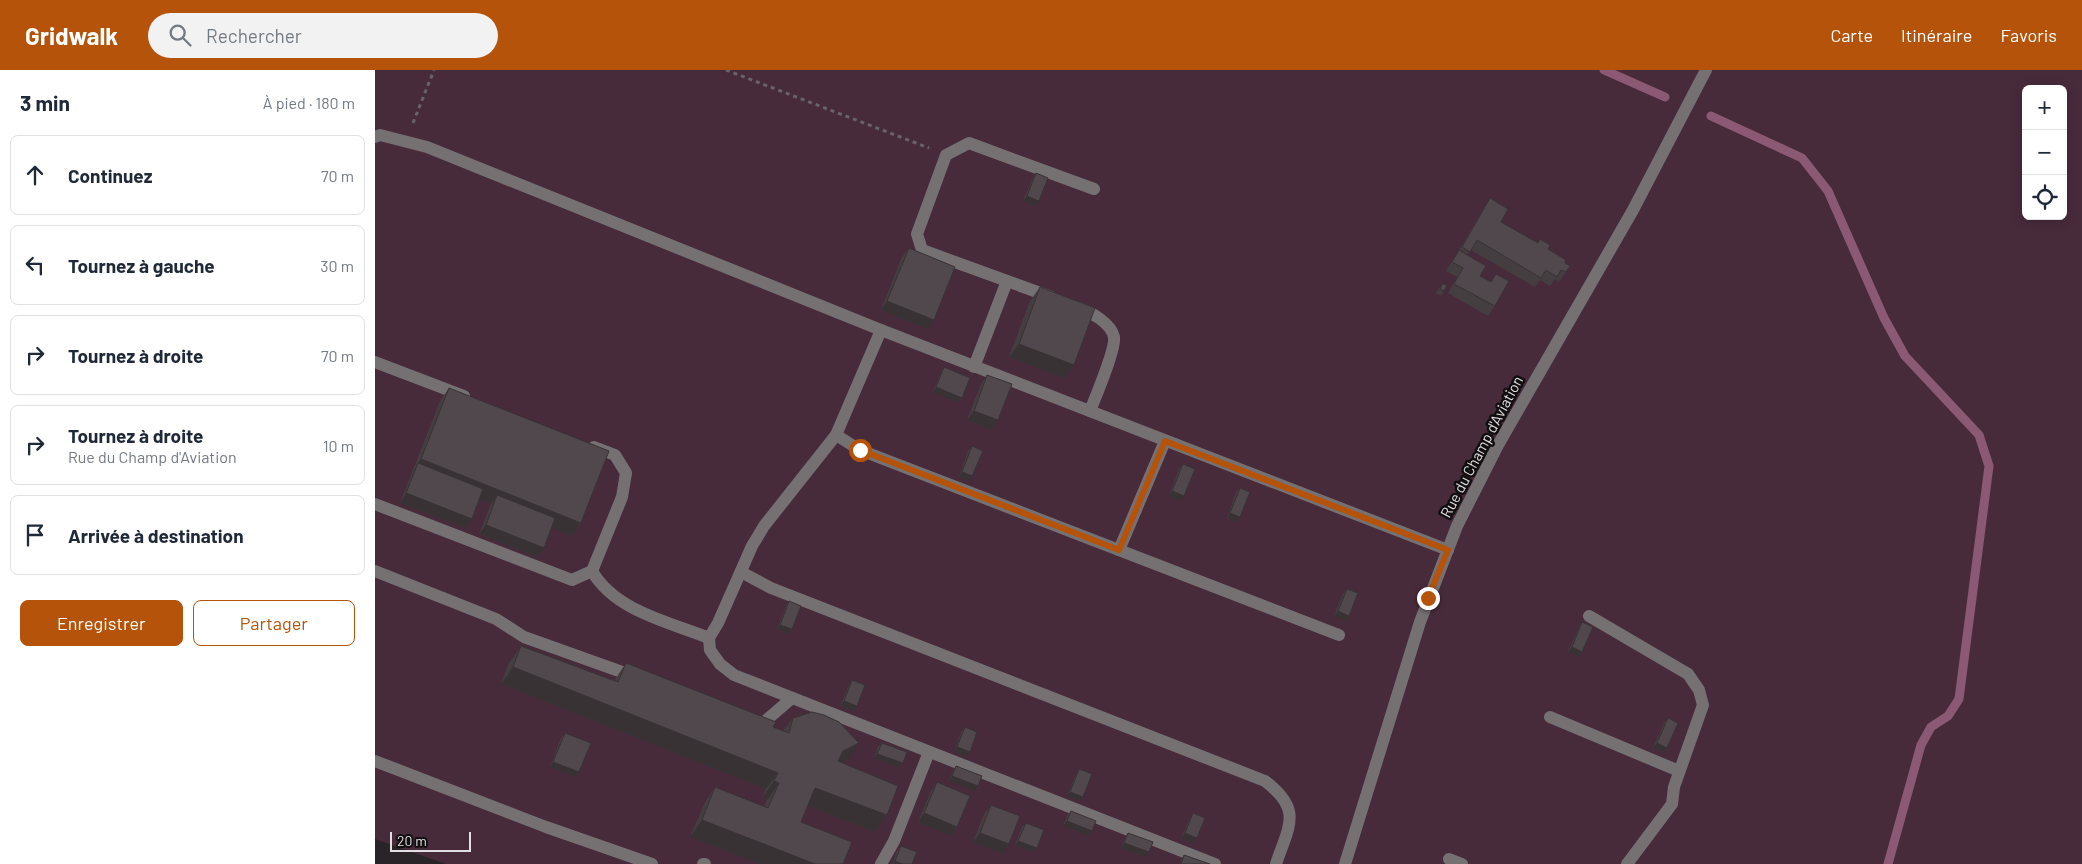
<!DOCTYPE html>
<html lang="fr">
<head>
<meta charset="utf-8">
<style>
  body { margin:0; font-family:Barlow,sans-serif; background:#f2f2f3; color:#1f2937 }
  .controls { position:absolute; right:15px; top:15px; display:grid; overflow:hidden; border-radius:8px; box-shadow:0 2px 12px #0003 }
  .controls button { width:45px; height:45px; display:grid; place-items:center; padding:0; border:0; border-bottom:1px solid #e0e1e3; background:#fff; color:#1f2937; font:25px sans-serif }
  .scale { position:absolute; left:15px; bottom:12px; width:81px; box-sizing:border-box; padding-left:5px; border:2px solid #e3dee1; border-top:0; font-size:14px; line-height:18px; white-space:nowrap; color:#e3dee1; -webkit-text-stroke:4px #110e0f; paint-order:stroke }
  .stop { position:absolute; width:15px; height:15px; margin:-11px; border:4px solid #b45309; border-radius:50%; background:#fff }
  .stop.end { background:#b45309; border-color:#fff; box-shadow:0 1px 5px #0008 }
  .list { margin:0; padding:0; list-style:none }
  h2 { display:flex; justify-content:space-between; align-items:center; height:65px; margin:0; padding:0 20px; font-size:21px }
  h2 small { font-size:16px; font-weight:400; color:#747a83 }
  .list li { display:grid; grid-template-columns:32px 1fr auto; gap:15px; align-items:center; box-sizing:border-box; height:80px; margin:0 10px 10px; padding:0 10px; border:1px solid #e0e1e3; border-radius:8px }
  .list b { display:block; font-size:19px; white-space:nowrap }
  .list p { margin:0; font-size:16px; white-space:nowrap; color:#747a83 }
  .list em { font-size:16px; font-style:normal; color:#747a83 }
  .actions { display:flex; gap:10px; padding:15px 20px }
  .actions a { flex:1; padding:11px 0; border:1px solid #b45309; border-radius:8px; text-align:center; font-size:18px; color:#b45309 }
  .actions .main { background:#b45309; color:#fff }
  .icon { flex:none; width:28px; height:28px; fill:none; stroke:currentColor; stroke-width:2; stroke-linecap:round; stroke-linejoin:round }
  .map { position:relative; flex:none; width:1707px; height:794px; overflow:hidden }
  header { display:flex; align-items:center; gap:30px; box-sizing:border-box; height:70px; padding:0 25px; background:#b45309; color:#fff }
  header strong { font-size:24px }
  nav { display:flex; gap:28px; margin-inline-start:auto; font-size:18px }
  .search { width:350px; height:45px; background:#f2f2f3; display:flex; align-items:center; gap:12px; box-sizing:border-box; padding:0 18px; border-radius:28px; color:#747a83; font-size:19px }
  main { display:flex }
  aside { flex:1; background:#fff }
  .map>svg:first-child { display:block }
  .green { fill:#482b3b; fill-rule:evenodd }
  .lines { fill:none; stroke-linecap:round; stroke-linejoin:round }
  .stream { stroke:#8b5973; stroke-width:9 }
  .path { stroke:#696266; stroke-width:3; stroke-dasharray:4 4; stroke-linecap:butt }
  .minor { stroke:#757173; stroke-width:12 }
  .wall { fill:#453e41 }
  .shaded-wall { fill:#383235 }
  .building { fill:#50484c; stroke:#383235 }
  .route { stroke:#b45309; stroke-width:6 }
  .labels { text-anchor:middle; stroke-width:5; stroke-linejoin:round; paint-order:stroke }
  .street-label { font-size:15px; fill:#e3dee1; stroke:#110e0f }
</style>
</head>
<body>
<header>
<strong>Gridwalk</strong>
<div class="search"><svg class="icon" aria-label="search" viewBox="0 0 24 24"><circle cx="10" cy="10" r="6"/><path d="M15 15l6 6"/></svg>Rechercher</div>
<nav><a>Carte</a><a>Itinéraire</a><a>Favoris</a></nav>
</header>
<main>
<aside>
<h2>3 min<small>À pied · 180 m</small></h2>
<ul class="list">
<li><svg class="icon" aria-label="ahead" viewBox="0 0 24 24"><path d="M12 20V5M6 11l6-6 6 6"/></svg><div><b>Continuez</b></div><em>70 m</em></li>
<li><svg class="icon" aria-label="left" viewBox="0 0 24 24"><path d="M17 20v-9H6M10 6l-5 5 5 5"/></svg><div><b>Tournez à gauche</b></div><em>30 m</em></li>
<li><svg class="icon" aria-label="right" viewBox="0 0 24 24"><path d="M7 20v-9h11M14 6l5 5-5 5"/></svg><div><b>Tournez à droite</b></div><em>70 m</em></li>
<li><svg class="icon" aria-label="right" viewBox="0 0 24 24"><path d="M7 20v-9h11M14 6l5 5-5 5"/></svg><div><b>Tournez à droite</b><p>Rue du Champ d'Aviation</p></div><em>10 m</em></li>
<li><svg class="icon" aria-label="arrive" viewBox="0 0 24 24"><path d="M6 21V4h12l-3 4 3 4H6"/></svg><div><b>Arrivée à destination</b></div></li>
</ul>
<div class="actions"><a class="main">Enregistrer</a><a>Partager</a></div>
</aside>
<div class="map">
<svg width="1707" height="794" viewBox="0 0 1707 794">
  <rect width="100%" height="100%" fill="#2a2327"/>
  <!-- green -->
  <path class="green" d="M0 0H1707V794H71L0 769ZM1651 19H1688V146H1651Z"/>
  <g class="lines">
    <!-- stream -->
    <g class="stream">
      <path d="M1229 0 1290 27"/>
      <path d="M1336 46 1427 88 1453 121 1509 248 1530 286 1604 365 1614 396 1584 629 1573 646 1556 657 1546 675 1513 794"/>
    </g>
    <!-- path -->
    <g class="path">
      <path d="M351 0 554 78"/>
      <path d="M38 53 59 0"/>
    </g>
    <!-- minor -->
    <g class="minor">
      <path d="M0 67 5 65 52 77 506 260 1073 480"/>
      <path d="M676 227 547 180 542 164 571 85 594 73 719 119"/>
      <path d="M704 238C716 242 736 253 739 267 741 279 720 328 715 341"/>
      <path d="M506 260 461 365 389 456 377 476 343 553 334 568 335 580 345 594 359 605 840 794"/>
      <path d="M0 292 89 326"/>
      <path d="M599 297 632 211"/>
      <path d="M461 365 485 380 964 565"/>
      <path d="M0 434 197 510 217 501 247 427 251 403 240 385 219 377"/>
      <path d="M744 480 790 371"/>
      <path d="M0 501 121 549 149 567 261 607"/>
      <path d="M217 501C240 541 294 552 334 568"/>
      <path d="M366 502 396 518 890 711C928 740 914 755 901 794"/>
      <path d="M1214 546 1313 604 1324 620 1328 635 1299 717 1297 734 1252 794"/>
      <path d="M1175 647 1304 701"/>
      <path d="M378 650 388 653 417 628"/>
      <path d="M0 691 171 757 277 794"/>
      <path d="M1074 789 1087 794"/>
      <path d="M328 794H330"/>
      <path d="M506 794 519 771 554 682"/>
      <path d="M970 794 1045 552 1082 456 1123 375 1258 140 1331 0"/>
    </g>
  </g>
  <!-- wall -->
  <g class="wall">
    <path d="M661 103 660 136 648 131 658 108Z"/>
    <path d="M1115 128 1126 152 1163 173 1165 169 1173 179 1190 193 1195 196 1184 212 1180 209 1175 216 1165 210 1160 217 1096 180 1092 185 1105 206 1120 236 1113 246 1073 223 1082 207 1071 201 1084 180 1109 138Z"/>
    <path d="M534 178 553 259 506 240 527 187Z"/>
    <path d="M1068 213 1069 221 1066 226 1061 223Z"/>
    <path d="M665 217 689 308 634 287 655 231Z"/>
    <path d="M569 297 583 332 558 322 566 302Z"/>
    <path d="M612 305 623 350 617 360 592 350 606 314Z"/>
    <path d="M74 318 206 453 197 466 177 458 169 478 162 487 104 464 116 434 104 429 97 449 90 458 25 433 65 331Z"/>
    <path d="M597 376V406L594 411 584 407 593 381Z"/>
    <path d="M808 394 809 426 806 431 794 426 804 399Z"/>
    <path d="M865 418 862 452 852 448 861 422Z"/>
    <path d="M972 519 974 546 971 551 959 546 968 524Z"/>
    <path d="M414 531 417 559 414 564 402 559 411 536Z"/>
    <path d="M1207 552V582L1204 587 1193 582 1204 557Z"/>
    <path d="M146 576 239 611 251 593 398 657 408 661 418 648 473 690 467 693 512 745 500 762 433 736 426 752 468 794H385L315 767 329 734 340 717 389 737 392 730 387 728 391 719 126 614 134 593Z"/>
    <path d="M477 610 482 636 479 641 465 636 474 615Z"/>
    <path d="M1293 648 1292 678 1289 682 1278 678 1289 653Z"/>
    <path d="M590 657 591 686 579 682 586 662Z"/>
    <path d="M190 663 201 707 175 697 186 668Z"/>
    <path d="M507 673 524 698 499 688 503 677Z"/>
    <path d="M581 696 599 721 574 711 578 701Z"/>
    <path d="M704 699 708 727 705 731 692 726 701 704Z"/>
    <path d="M562 712 582 757 576 766 543 752 556 721Z"/>
    <path d="M616 735 628 784 598 772 609 744Z"/>
    <path d="M696 741 713 766 688 756 692 746Z"/>
    <path d="M818 743 822 768 818 773 806 768 815 748Z"/>
    <path d="M651 753 658 782 640 775 647 757Z"/>
    <path d="M753 763 771 787 746 778 750 768Z"/>
    <path d="M526 776 537 794H517L522 781Z"/>
    <path d="M809 785 835 794H805L806 790Z"/>
  </g>
  <!-- shaded-wall -->
  <g class="shaded-wall">
    <path d="M652 126 664 131 660 136 648 131Z"/>
    <path d="M512 231 559 250 553 259 506 240Z"/>
    <path d="M644 274 699 295 689 308 634 287Z"/>
    <path d="M561 317 587 328 583 332 558 322Z"/>
    <path d="M599 341 623 350 617 360 592 350Z"/>
    <path d="M46 389 206 453 197 466 118 435 122 425 116 434 39 404 43 393Z"/>
    <path d="M587 402 597 406 594 411 584 407Z"/>
    <path d="M797 421 809 426 806 431 794 426Z"/>
    <path d="M31 423 97 449 90 458 25 433Z"/>
    <path d="M855 443 865 447 862 452 852 448Z"/>
    <path d="M111 455 169 478 162 487 104 464Z"/>
    <path d="M963 541 974 546 971 551 959 546Z"/>
    <path d="M405 555 417 559 414 564 402 559Z"/>
    <path d="M1197 577 1207 582 1204 587 1193 582Z"/>
    <path d="M138 597 403 703 391 719 126 614Z"/>
    <path d="M469 631 482 636 479 641 465 636Z"/>
    <path d="M484 673 473 690 456 698 468 681Z"/>
    <path d="M1282 673 1292 678 1289 682 1278 678Z"/>
    <path d="M582 677 595 682 591 686 579 682Z"/>
    <path d="M502 684 528 693 524 698 499 688Z"/>
    <path d="M178 692 204 702 201 707 175 697Z"/>
    <path d="M577 706 603 716 599 721 574 711Z"/>
    <path d="M399 711 404 713 392 730 387 728Z"/>
    <path d="M440 718 512 745 500 762 428 734Z"/>
    <path d="M695 722 708 727 705 731 692 726Z"/>
    <path d="M549 743 582 757 576 766 543 752Z"/>
    <path d="M327 750 440 794H385L315 767Z"/>
    <path d="M692 751 717 761 713 766 688 756Z"/>
    <path d="M605 763 634 774 628 784 598 772Z"/>
    <path d="M810 763 822 768 818 773 806 768Z"/>
    <path d="M643 771 662 778 658 782 640 775Z"/>
    <path d="M749 773 774 782 771 787 746 778Z"/>
    <path d="M520 791 527 794H518Z"/>
  </g>
  <!-- building -->
  <g class="building">
    <path d="M661 103 673 108 664 131 652 126Z"/>
    <path d="M1115 128 1133 139 1126 152 1163 173 1165 169 1175 175 1173 179 1191 190 1190 193 1195 196 1191 202 1186 200 1182 207 1171 200 1166 208 1102 170 1095 182 1087 177Z"/>
    <path d="M534 178 580 197 559 250 512 231Z"/>
    <path d="M1084 180 1111 196 1105 206 1116 212 1121 204 1134 211 1120 236 1079 214 1088 198 1077 192Z"/>
    <path d="M1068 213 1072 216 1069 221 1065 219Z"/>
    <path d="M665 217 720 238 699 295 644 274Z"/>
    <path d="M569 297 595 308 587 328 561 317Z"/>
    <path d="M612 305 637 314 623 350 599 341Z"/>
    <path d="M74 318 234 381 206 453 46 389Z"/>
    <path d="M597 376 608 381 597 406 587 402Z"/>
    <path d="M43 393 108 419 97 449 31 423Z"/>
    <path d="M808 394 820 399 809 426 797 421Z"/>
    <path d="M865 418 875 422 865 447 855 443Z"/>
    <path d="M122 425 180 448 169 478 111 455Z"/>
    <path d="M972 519 983 523 974 546 963 541Z"/>
    <path d="M414 531 426 536 417 559 405 555Z"/>
    <path d="M1207 552 1218 557 1207 582 1197 577Z"/>
    <path d="M146 576 243 612 251 593 401 652 398 657 414 663 418 648 437 642 449 645 464 652 484 673 468 681 463 691 523 716 512 745 440 718 426 752 477 772 468 794H440L327 750 340 717 393 738 404 713 399 711 403 703 138 597Z"/>
    <path d="M477 610 490 615 482 636 469 631Z"/>
    <path d="M1293 648 1303 653 1292 678 1282 673Z"/>
    <path d="M590 657 602 662 595 682 582 677Z"/>
    <path d="M190 663 216 673 204 702 178 692Z"/>
    <path d="M507 673 532 682 528 693 502 684Z"/>
    <path d="M581 696 607 706 603 716 577 706Z"/>
    <path d="M704 699 717 704 708 727 695 722Z"/>
    <path d="M562 712 595 726 582 757 549 743Z"/>
    <path d="M616 735 645 746 634 774 605 763Z"/>
    <path d="M696 741 721 751 717 761 692 751Z"/>
    <path d="M818 743 830 748 822 768 810 763Z"/>
    <path d="M651 753 669 760 662 778 643 771Z"/>
    <path d="M753 763 778 772 774 782 749 773Z"/>
    <path d="M526 776 542 782 537 794H527L520 791Z"/>
    <path d="M809 785 835 794H806Z"/>
  </g>
  <g class="lines">
    <!-- route -->
    <path class="route" d="M485 380 744 480 790 371 1073 480 1053 528"/>
  </g>
  <g class="labels">
    <!-- street labels -->
    <g class="street-label">
      <text transform="translate(1107 377) rotate(-62)" y="5">Rue du Champ d'Aviation</text>
    </g>
  </g>
</svg>
<div class="controls">
<button>+</button>
<button>−</button>
<button><svg class="icon" aria-label="locate" viewBox="0 0 24 24"><circle cx="12" cy="12" r="6"/><path d="M12 2v4M12 18v4M2 12h4M18 12h4"/></svg></button>
</div>
<div class="scale">20 m</div>
<div class="stop" style="left:485px;top:380px"></div>
<div class="stop end" style="left:1053px;top:528px"></div>
</div>
</main>
</body>
</html>
